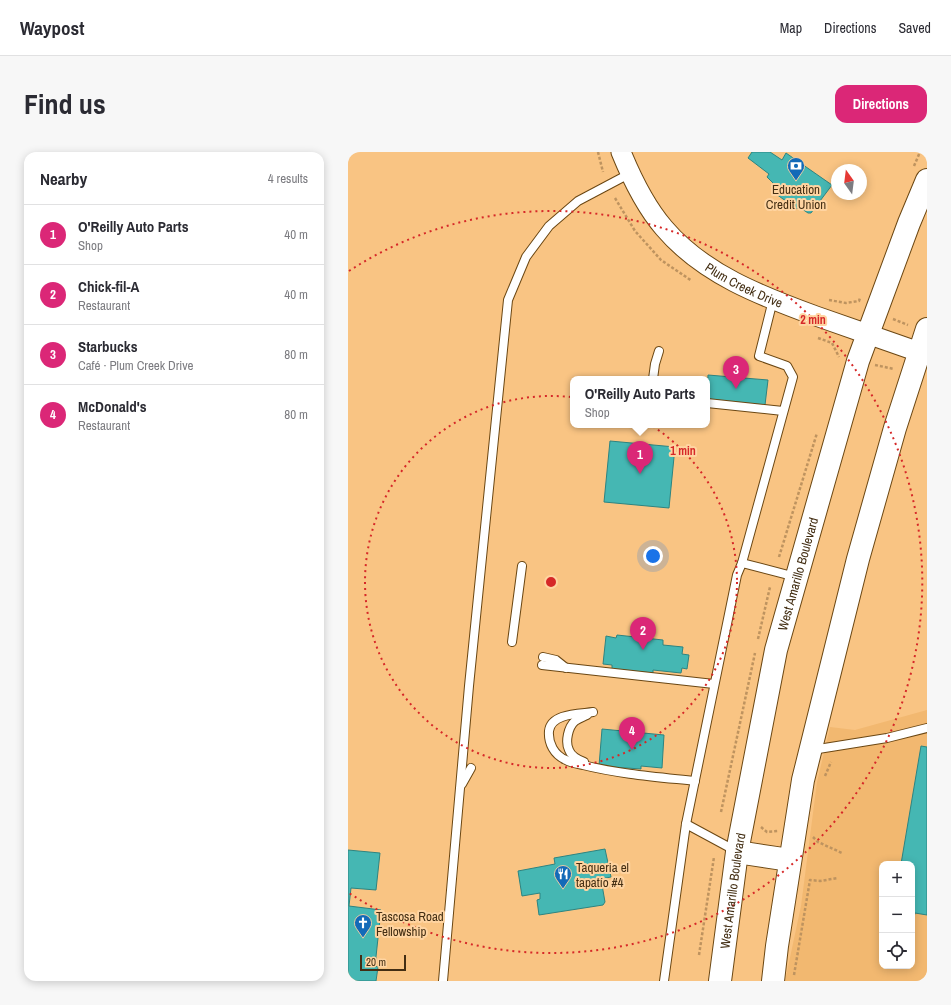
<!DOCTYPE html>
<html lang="en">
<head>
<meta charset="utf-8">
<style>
  body { margin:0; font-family:"Archivo Narrow",sans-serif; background:#f7f7f7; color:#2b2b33 }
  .controls { position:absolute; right:12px; bottom:12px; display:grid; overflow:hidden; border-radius:8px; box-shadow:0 2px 10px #0003 }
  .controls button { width:36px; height:36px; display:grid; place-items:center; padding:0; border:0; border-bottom:1px solid #e1e1e2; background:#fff; color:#2b2b33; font:20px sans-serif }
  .compass { position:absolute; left:483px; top:12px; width:36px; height:36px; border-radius:50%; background:#fff; box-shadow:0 2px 10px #0003; rotate:346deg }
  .scale { position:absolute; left:12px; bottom:10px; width:46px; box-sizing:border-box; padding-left:4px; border:2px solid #432e13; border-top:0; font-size:11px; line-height:14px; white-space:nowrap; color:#432e13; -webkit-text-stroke:3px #ffd4a1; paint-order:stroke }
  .you { position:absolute; left:305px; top:404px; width:14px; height:14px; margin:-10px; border:3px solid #fff; border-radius:50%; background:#1a73e8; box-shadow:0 0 0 6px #1a73e833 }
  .badge { display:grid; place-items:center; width:26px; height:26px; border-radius:50%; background:#db2777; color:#fff; font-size:13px; font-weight:700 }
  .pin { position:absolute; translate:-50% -33px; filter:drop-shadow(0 1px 2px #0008) }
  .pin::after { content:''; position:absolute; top:21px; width:14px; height:12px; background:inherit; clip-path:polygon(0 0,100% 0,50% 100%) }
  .popup { position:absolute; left:222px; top:224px; width:140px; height:52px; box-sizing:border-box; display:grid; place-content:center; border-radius:8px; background:#fff; filter:drop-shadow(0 1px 3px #0005); font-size:13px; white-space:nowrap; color:#7c7c81 }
  .popup b { font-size:15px; color:#2b2b33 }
  .popup::after { content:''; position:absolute; left:50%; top:100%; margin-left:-8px; border:8px solid transparent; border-top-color:#fff }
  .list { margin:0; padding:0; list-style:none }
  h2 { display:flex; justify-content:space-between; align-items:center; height:52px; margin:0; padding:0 16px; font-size:17px }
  h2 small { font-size:13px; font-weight:400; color:#7c7c81 }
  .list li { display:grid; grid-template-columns:26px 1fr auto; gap:12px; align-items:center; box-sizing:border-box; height:60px; padding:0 16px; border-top:1px solid #e1e1e2 }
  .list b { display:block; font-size:15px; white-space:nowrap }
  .list p { margin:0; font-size:13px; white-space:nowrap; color:#7c7c81 }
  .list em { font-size:13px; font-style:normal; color:#7c7c81 }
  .icon { flex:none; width:22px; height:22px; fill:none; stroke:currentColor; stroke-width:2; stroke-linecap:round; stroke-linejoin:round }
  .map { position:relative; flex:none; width:579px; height:829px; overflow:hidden; border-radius:12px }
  header { display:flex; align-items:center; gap:24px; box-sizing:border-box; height:56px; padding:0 20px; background:#fff; border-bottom:1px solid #e1e1e2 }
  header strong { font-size:19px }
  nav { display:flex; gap:22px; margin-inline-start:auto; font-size:14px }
  .intro { display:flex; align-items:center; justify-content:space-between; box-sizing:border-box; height:96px; padding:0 24px }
  h1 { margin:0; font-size:28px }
  .button { padding:10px 18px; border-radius:12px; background:#db2777; color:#fff; font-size:14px; font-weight:700 }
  main { display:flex; gap:24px; padding:0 24px }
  aside { flex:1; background:#fff; border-radius:12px; box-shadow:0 2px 10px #0003 }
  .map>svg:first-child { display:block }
  .built { fill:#f2b870; fill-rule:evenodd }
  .building { fill:#45b7b3; stroke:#2d8481 }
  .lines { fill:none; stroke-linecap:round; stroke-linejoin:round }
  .service-casing { stroke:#6b4713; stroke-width:10 }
  .tertiary-casing { stroke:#6b4713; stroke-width:21 }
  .trunk-casing { stroke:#6b4713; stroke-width:24 }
  .path { stroke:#be935f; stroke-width:2.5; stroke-dasharray:3 2; stroke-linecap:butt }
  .service { stroke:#fff; stroke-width:8 }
  .tertiary { stroke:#fff; stroke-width:19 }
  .trunk { stroke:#fff; stroke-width:22 }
  .ring { fill:none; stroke:#d62828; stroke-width:2; stroke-dasharray:2 4 }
  .labels { text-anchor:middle; stroke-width:4; stroke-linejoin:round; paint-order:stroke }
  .poi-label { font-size:13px; fill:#432e13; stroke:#ffd4a1; text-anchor:start }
  .street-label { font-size:13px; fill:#432e13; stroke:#ffd4a1 }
  .centre { fill:#d62828; stroke:#ffd4a1; stroke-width:2 }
  .ring-label { font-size:12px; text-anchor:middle; font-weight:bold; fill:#d62828; stroke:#ffd4a1; stroke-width:4; stroke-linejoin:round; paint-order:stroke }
</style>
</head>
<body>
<header>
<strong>Waypost</strong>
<nav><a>Map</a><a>Directions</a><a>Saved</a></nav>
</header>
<div class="intro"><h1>Find us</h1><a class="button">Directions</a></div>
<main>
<aside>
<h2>Nearby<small>4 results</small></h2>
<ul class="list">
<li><span class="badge">1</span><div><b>O'Reilly Auto Parts</b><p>Shop</p></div><em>40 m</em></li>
<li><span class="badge">2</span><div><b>Chick-fil-A</b><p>Restaurant</p></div><em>40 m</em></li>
<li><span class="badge">3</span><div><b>Starbucks</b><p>Café · Plum Creek Drive</p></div><em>80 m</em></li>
<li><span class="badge">4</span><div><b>McDonald's</b><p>Restaurant</p></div><em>80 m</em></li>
</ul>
</aside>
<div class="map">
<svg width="579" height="829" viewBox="0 0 579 829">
  <rect width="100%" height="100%" fill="#f9c483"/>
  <!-- built -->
  <path class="built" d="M579 558V829H437L453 754 469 630 482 575 507 578ZM534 712H564V814H534Z"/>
  <!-- building -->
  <g class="building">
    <path d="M404 0H422L434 8 438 1 484 33 463 61H460L451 55 449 57 428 42 430 38 424 34 425 31 419 25 421 22 400 6Z"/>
    <path d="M360 223 420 228 417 253 359 247Z"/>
    <path d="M262 289 327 295 321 356 256 350Z"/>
    <path d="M269 483 315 488V493L335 495 334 502 341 503 339 517 334 516 333 521 305 518V521L264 517V513L255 512 258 484 268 486Z"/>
    <path d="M254 577 316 583 314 616 293 614V617L251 614Z"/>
    <path d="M573 594 579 595V763L567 761 565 770H564V712H553Z"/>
    <path d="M257 697 263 725 253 727 257 750 255 753 191 763 189 748 192 747V741L174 744 170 719 207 712 206 706Z"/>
    <path d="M0 698 32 701 28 738 3 736 1 754 33 758 27 814 30 815 28 829H0Z"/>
  </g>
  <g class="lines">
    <defs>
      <g id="service">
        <path d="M305 227 307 212 311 199"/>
        <path d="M359 251 435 259"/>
        <path d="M394 411 445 225 439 214 411 204 425 148"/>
        <path d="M164 490 174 414"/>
        <path d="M195 505 208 508 218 516"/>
        <path d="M194 513 366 532"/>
        <path d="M245 560C232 562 203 561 201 579 200 591 206 603 218 608 223 611 230 612 235 613 271 622 310 625 347 629"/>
        <path d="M464 598 539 586 579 576"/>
        <path d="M236 610C231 608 223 604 221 598 217 590 220 575 227 569 231 566 235 565 239 563"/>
        <path d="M114 632 123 616"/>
        <path d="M338 672 388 699"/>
        <path d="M95 829 121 534 160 148 178 105 201 74 230 49 281 22"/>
        <path d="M316 829 338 672 389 423 394 411 448 425"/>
      </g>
      <g id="tertiary">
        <path id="s1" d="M273 0C284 27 297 54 316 76 355 122 413 144 468 164 502 176 537 188 571 200"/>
      </g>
      <g id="trunk">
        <path d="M389 700 442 708"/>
        <path id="s2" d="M372 829 389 700 428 498 510 209 561 71 579 28"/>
        <path d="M425 829 429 794 455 628 510 407 547 276 579 177"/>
      </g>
    </defs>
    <!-- service casing -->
    <use href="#service" class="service-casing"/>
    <!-- tertiary casing -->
    <use href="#tertiary" class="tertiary-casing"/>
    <!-- trunk casing -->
    <use href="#trunk" class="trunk-casing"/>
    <!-- path -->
    <g class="path">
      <path d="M250 0 255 20"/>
      <path d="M566 14 572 0"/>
      <path d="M267 46 287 79 313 108 344 129"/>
      <path d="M481 148 498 151 511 149 512 146"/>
      <path d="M545 167 560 173"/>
      <path d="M470 186 484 191 491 205"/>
      <path d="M527 213 546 217"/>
      <path d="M431 405 469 281"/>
      <path d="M410 487 422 435"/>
      <path d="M477 624 483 610"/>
      <path d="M373 660 407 501"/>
      <path d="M413 675 419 680 430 679"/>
      <path d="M465 685 470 690 494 701"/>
      <path d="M351 803 366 705"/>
      <path d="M446 823 462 728 472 729 490 726"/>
    </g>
    <!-- service -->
    <use href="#service" class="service"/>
    <!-- tertiary -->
    <use href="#tertiary" class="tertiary"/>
    <!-- trunk -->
    <use href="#trunk" class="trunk"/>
  </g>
  <!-- distance rings -->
  <g class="ring">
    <circle cx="203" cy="430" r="186"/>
    <path d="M1 119A371 371 0 1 1 1 741"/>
  </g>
  <!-- icons -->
  <defs>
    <symbol id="bank-pin" viewBox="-11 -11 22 30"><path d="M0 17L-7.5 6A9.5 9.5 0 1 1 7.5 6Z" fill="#136ab8" stroke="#ffd4a1"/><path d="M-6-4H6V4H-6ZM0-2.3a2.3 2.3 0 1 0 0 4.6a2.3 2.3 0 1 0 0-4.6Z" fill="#fff"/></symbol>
    <symbol id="restaurant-pin" viewBox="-11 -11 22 30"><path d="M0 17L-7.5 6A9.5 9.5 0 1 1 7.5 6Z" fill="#136ab8" stroke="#ffd4a1"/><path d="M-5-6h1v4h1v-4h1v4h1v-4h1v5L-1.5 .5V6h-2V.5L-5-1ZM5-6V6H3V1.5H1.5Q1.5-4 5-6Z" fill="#fff"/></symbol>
    <symbol id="church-pin" viewBox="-11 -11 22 30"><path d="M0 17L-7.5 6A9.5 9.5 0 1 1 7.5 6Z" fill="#136ab8" stroke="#ffd4a1"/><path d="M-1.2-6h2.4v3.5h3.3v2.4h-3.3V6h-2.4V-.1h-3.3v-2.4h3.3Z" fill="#fff"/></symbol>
  </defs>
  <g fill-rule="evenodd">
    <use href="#bank-pin" x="438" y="4" width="20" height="27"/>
    <use href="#restaurant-pin" x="205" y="712" width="20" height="27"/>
    <use href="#church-pin" x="5" y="761" width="20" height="27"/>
  </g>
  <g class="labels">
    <!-- poi labels -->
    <g class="poi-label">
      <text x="448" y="42" text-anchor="middle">Education<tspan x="448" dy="15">Credit Union</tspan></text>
      <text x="228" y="720">Taqueria el<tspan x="228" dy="15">tapatío #4</tspan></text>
      <text x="28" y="769">Tascosa Road<tspan x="28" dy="15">Fellowship</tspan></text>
    </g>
    <!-- street labels -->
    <g class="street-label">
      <text dy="5" stroke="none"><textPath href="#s1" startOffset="187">Plum Creek Drive</textPath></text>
      <text dy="5" stroke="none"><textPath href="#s2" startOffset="415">West Amarillo Boulevard</textPath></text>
      <text dy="5" stroke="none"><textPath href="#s2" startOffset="91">West Amarillo Boulevard</textPath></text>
    </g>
  </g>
  <circle cx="203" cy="430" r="6" class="centre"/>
  <g class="ring-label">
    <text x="465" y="172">2 min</text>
    <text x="335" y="303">1 min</text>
  </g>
</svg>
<div class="controls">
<button>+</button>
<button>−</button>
<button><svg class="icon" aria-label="locate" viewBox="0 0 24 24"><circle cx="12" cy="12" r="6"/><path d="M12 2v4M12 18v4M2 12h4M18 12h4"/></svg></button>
</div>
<svg class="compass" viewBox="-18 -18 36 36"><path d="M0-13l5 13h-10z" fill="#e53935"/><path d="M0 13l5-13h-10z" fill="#7c7c81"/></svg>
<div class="scale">20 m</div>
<div class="you"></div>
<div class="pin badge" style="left:292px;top:322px">1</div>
<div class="popup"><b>O'Reilly Auto Parts</b>Shop</div>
<div class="pin badge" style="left:295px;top:498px">2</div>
<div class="pin badge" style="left:388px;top:237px">3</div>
<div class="pin badge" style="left:284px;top:598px">4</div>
</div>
</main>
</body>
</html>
